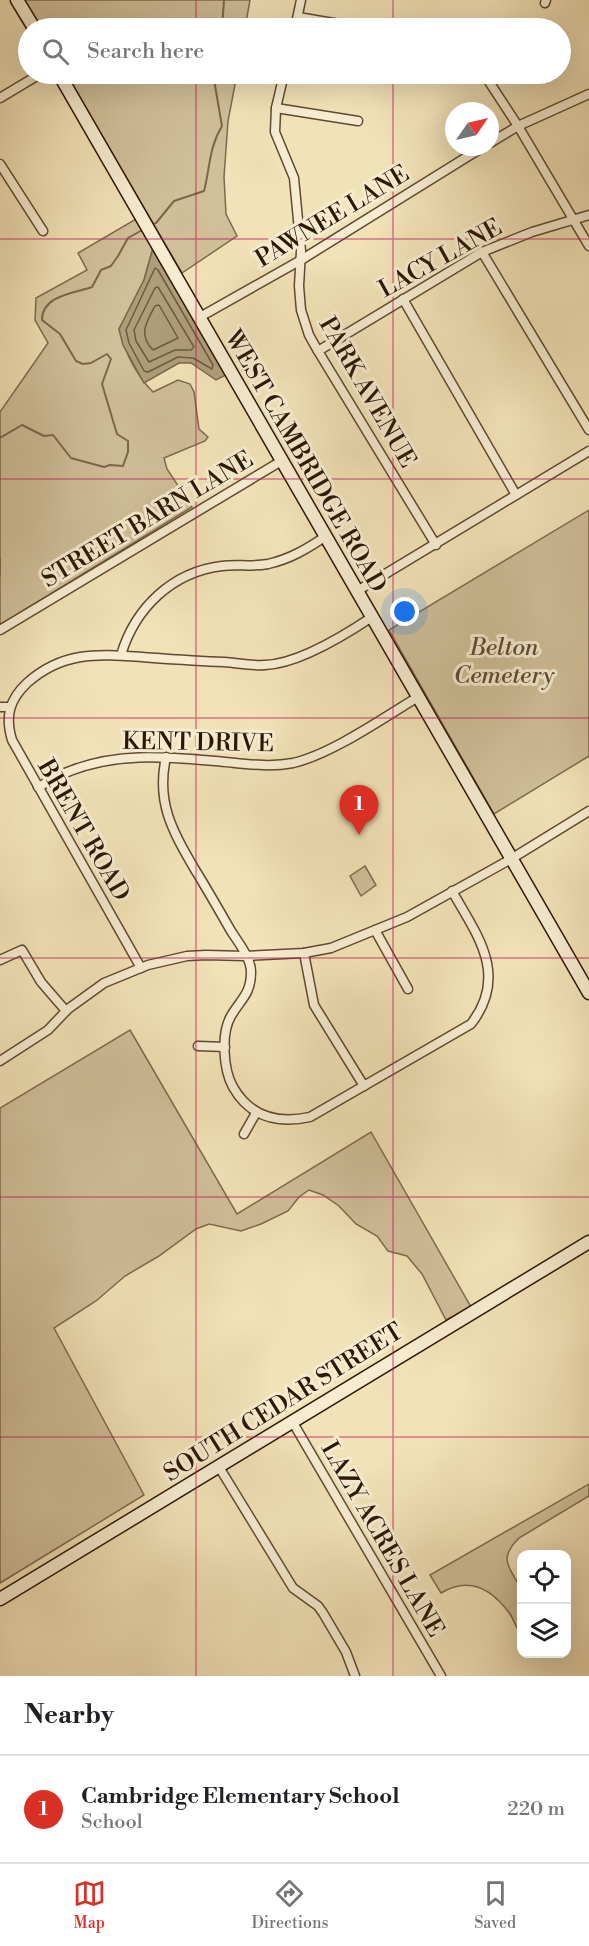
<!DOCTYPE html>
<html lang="en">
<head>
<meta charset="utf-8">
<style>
  body { margin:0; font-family:"Libre Bodoni",serif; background:#f6f6f6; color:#202124 }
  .controls { position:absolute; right:18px; bottom:18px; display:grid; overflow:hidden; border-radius:12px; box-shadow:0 6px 24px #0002 }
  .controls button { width:54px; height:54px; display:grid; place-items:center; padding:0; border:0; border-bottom:2px solid #e0e0e0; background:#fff; color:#202124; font:30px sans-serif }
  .compass { position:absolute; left:445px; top:102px; width:54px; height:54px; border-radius:50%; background:#fff; box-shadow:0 6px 24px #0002; rotate:56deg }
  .you { position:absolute; left:405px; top:612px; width:21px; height:21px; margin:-15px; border:4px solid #fff; border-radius:50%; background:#1a73e8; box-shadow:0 0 0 9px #1a73e833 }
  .badge { display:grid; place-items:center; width:39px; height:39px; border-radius:50%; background:#d93025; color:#fff; font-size:20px; font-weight:700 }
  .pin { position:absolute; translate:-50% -50px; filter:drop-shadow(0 2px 3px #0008) }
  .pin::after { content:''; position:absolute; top:32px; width:21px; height:18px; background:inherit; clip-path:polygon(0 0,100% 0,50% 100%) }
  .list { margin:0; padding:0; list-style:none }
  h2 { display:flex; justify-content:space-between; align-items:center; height:78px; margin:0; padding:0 24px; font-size:26px }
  h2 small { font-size:20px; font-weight:400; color:#757577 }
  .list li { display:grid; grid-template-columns:39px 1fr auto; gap:18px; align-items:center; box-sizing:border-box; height:108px; padding:0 24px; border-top:2px solid #e0e0e0 }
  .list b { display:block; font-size:22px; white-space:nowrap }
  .list p { margin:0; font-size:20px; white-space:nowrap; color:#757577 }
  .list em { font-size:20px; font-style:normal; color:#757577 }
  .icon { flex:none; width:33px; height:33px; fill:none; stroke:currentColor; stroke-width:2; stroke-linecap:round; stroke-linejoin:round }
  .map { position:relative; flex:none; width:589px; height:1676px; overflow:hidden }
  .search { position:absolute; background:#fff; box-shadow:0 6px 24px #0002; left:18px; right:18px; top:18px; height:66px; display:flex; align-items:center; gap:15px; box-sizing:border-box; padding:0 21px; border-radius:33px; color:#757577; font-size:22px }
  .sheet { height:186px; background:#fff }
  nav { display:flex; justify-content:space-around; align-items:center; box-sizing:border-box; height:84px; border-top:2px solid #e0e0e0; background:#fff; font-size:16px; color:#757577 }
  nav a { display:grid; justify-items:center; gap:3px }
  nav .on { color:#d93025 }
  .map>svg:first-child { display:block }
  .green { fill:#d0bf99; stroke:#7e6a4e; stroke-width:1.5 }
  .water { fill:#af9d7a; stroke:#7b674b; stroke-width:1.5 }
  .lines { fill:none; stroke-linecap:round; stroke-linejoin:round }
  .shore { stroke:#6e5a3f; stroke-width:1.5 }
  .stream { stroke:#7b674b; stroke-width:2 }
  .street-casing { stroke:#5e4931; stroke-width:11 }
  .secondary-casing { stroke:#2c1604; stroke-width:15 }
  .street { stroke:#f7ecd0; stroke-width:8 }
  .secondary { stroke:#f7ecd0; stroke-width:12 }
  .grid { fill:none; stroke:#c2185b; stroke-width:1.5; stroke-opacity:0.55 }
  .labels { text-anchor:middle; stroke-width:6; stroke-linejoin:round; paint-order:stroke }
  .street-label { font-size:24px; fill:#2c1604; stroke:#f7ecd0 }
  .park-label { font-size:24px; font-style:italic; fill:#5d4931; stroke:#f7ecd0 }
</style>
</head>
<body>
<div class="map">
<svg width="589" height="1676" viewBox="0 0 589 1676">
  <rect width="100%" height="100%" fill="#f2e2b7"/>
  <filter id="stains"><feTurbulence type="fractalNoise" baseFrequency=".00333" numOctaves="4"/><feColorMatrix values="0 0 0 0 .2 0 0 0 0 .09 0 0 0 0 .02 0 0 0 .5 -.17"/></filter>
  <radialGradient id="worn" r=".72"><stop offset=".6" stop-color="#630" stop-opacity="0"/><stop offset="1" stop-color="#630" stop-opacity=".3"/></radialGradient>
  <!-- green -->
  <g class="green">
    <path d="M23 0H250L245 28H40Z"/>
    <path d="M66 74H237L228 121 224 177 226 214 237 236 182 273Z"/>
    <path d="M136 219 153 248 144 280 119 329C125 352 136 375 153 392L178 380 190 384 194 392 199 429 208 437 205 441 164 458 167 469 192 507 0 625V412L48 343 35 320 36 298 87 270 78 253Z"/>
    <path d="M589 510V756L494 814 389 630Z"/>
    <path d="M365 866 376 885 361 896 350 876Z"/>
    <path d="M130 1030 237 1214 371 1132 471 1307 446 1320 422 1274 407 1256 388 1251 377 1236 356 1224 339 1206 323 1195 309 1190 299 1197 288 1211 261 1224 241 1231 209 1224 196 1229 159 1256 125 1276 96 1301 54 1328 144 1495 0 1583V1108Z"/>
    <path d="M589 1484V1496L519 1538C493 1564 517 1570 522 1596 523 1608 522 1622 521 1634 516 1628 514 1620 510 1614 492 1589 469 1576 441 1593L430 1575Z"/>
  </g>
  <!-- water -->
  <path class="water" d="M153 248 226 375 216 380 191 363H179L144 383 123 345 119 329 144 280Z"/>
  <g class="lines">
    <!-- shore -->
    <g class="shore">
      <path d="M155 268 158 270 213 365 212 369 193 358 178 357 148 372 144 371 129 343 126 330Z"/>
      <path d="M158 287 194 347 191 350H175L149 362 136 341 134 330 155 288Z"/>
      <path d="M159 305 178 338 153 350C138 335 146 323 155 306Z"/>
    </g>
    <!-- stream -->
    <g class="stream">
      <path d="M222 28 224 0"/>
      <path d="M152 224 156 223 174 201 204 191C210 168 209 147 222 126L213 74"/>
      <path d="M0 438 22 425 44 436 53 435 71 458 104 467 110 465 123 466 128 452V441L117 434 102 384 111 359 107 354 91 363 83 364 76 361 60 334 42 320C42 295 75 293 92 287L101 270 111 266 118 256 128 238 144 229"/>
      <path d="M0 559V575"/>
    </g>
    <defs>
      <g id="street">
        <path d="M545 3 546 0"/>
        <path d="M298 17 363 28"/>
        <path d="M295 28 301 0"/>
        <path d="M284 74 276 108 275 132 294 178 301 251 299 286 301 310 309 335 318 351 436 545"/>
        <path d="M484 74 518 126 589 246"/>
        <path d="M0 98 40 74"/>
        <path d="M276 108 358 121"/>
        <path d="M490 143 518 126 589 94"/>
        <path d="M0 164 43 231"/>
        <path d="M482 252 589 430"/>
        <path d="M403 299 516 495"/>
        <path d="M200 317 301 260 483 147"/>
        <path d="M318 351 482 252 532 232 589 215"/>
        <path d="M357 591 589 451"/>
        <path d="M0 630 283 460"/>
        <path d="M121 655C135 608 172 572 222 566 237 564 252 567 268 564 290 559 307 549 326 536"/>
        <path d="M0 707H9"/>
        <path d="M166 757C156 802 172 830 194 868 207 889 219 910 231 931 238 942 251 958 251 972 251 994 241 999 231 1016 221 1033 223 1069 233 1087 250 1117 278 1124 310 1117L471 1024C509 975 477 935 452 891"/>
        <path d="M38 787C49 782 59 775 70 771 118 752 166 757 215 761 241 763 267 768 293 763 332 754 383 718 418 697"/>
        <path d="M375 930 408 989"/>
        <path d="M304 953 314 1005 364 1086"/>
        <path d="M0 960 22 950 41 982 66 1011"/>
        <path d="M141 968 12 740C5 717 9 700 27 683 63 651 98 654 142 657 170 659 197 661 224 662 238 663 252 666 265 665 299 664 345 635 372 617"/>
        <path d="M198 1046 225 1047"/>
        <path d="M0 1061 48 1030 68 1009 104 983 148 965 187 956 206 955 245 956 304 953 331 948 407 917 511 859 589 811"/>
        <path d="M244 1134 256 1113"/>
        <path d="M292 1421 441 1676"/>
        <path d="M219 1467 293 1588 318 1606 323 1613 346 1652 355 1676"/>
      </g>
      <g id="secondary">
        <path d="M17 0 34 28"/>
        <path d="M59 74 589 993"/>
        <path d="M0 1599 589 1242"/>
      </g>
    </defs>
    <!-- street casing -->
    <use href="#street" class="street-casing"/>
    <!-- secondary casing -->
    <use href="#secondary" class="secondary-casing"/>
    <!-- street -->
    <use href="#street" class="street"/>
    <!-- secondary -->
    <use href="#secondary" class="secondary"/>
  </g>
  <!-- grid -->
  <path class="grid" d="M196 0V28M393 0V28M196 74V1676M393 74V1676M0 239H589M0 479H589M0 718H589M0 958H589M0 1197H589M0 1437H589"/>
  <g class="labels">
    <!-- street labels -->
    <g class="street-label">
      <text transform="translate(332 216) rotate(-31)" y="8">PAWNEE LANE</text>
      <text transform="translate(440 258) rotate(-29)" y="8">LACY LANE</text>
      <text transform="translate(368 392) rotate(60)" y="8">PARK AVENUE</text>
      <text transform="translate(306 461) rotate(60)" y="8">WEST CAMBRIDGE ROAD</text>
      <text transform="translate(147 519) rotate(-31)" y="8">STREET BARN LANE</text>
      <text transform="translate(198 742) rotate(1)" y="8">KENT DRIVE</text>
      <text transform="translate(84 830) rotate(60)" y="8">BRENT ROAD</text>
      <text transform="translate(283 1402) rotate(-32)" y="8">SOUTH CEDAR STREET</text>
      <text transform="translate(383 1539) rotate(60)" y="8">LAZY ACRES LANE</text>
    </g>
    <!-- park labels -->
    <g class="park-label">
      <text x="504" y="655">Belton<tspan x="504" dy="28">Cemetery</tspan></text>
    </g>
  </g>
  <rect width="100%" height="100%" filter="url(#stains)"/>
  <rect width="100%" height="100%" fill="url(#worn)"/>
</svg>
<div class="controls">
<button><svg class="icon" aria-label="locate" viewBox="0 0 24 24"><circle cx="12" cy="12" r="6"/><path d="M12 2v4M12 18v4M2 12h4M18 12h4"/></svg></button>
<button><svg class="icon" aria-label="layers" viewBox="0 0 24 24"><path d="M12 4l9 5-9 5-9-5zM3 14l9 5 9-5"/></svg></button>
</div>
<svg class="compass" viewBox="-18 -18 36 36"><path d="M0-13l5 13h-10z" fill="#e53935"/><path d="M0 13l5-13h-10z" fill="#757577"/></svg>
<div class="you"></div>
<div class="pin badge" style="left:359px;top:835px">1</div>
<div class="search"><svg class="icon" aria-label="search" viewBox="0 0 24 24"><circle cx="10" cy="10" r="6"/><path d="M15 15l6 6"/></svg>Search here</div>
</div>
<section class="sheet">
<h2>Nearby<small></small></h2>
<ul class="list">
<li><span class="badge">1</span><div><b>Cambridge Elementary School</b><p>School</p></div><em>220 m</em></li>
</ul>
</section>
<nav>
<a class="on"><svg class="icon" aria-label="map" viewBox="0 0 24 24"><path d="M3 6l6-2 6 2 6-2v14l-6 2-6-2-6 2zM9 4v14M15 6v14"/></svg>Map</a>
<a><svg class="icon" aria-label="directions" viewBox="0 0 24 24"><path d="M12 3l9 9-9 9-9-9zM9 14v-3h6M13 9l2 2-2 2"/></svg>Directions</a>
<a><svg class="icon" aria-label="saved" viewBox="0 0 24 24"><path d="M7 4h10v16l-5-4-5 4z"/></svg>Saved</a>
</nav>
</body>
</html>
